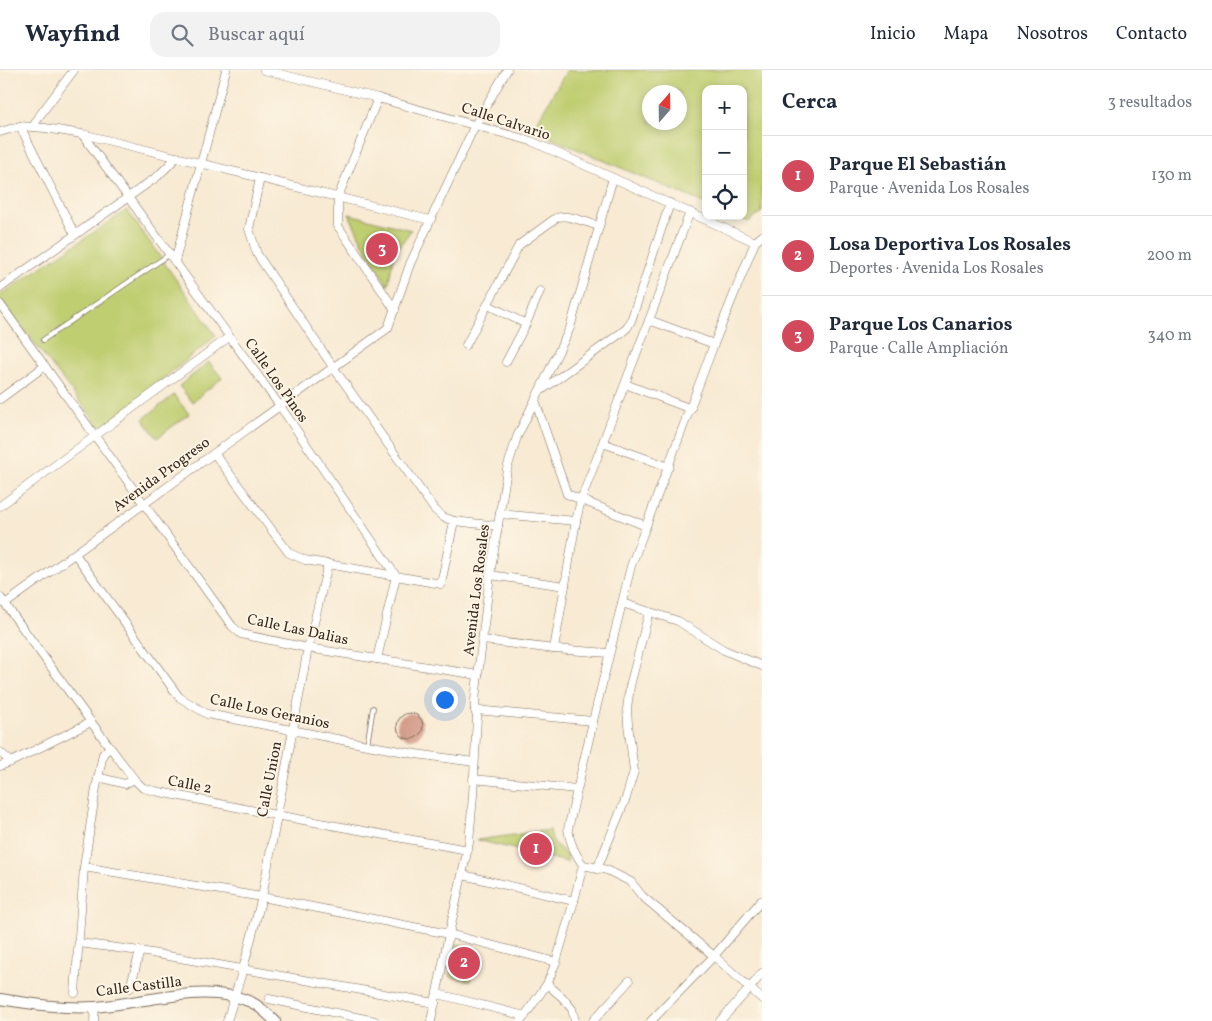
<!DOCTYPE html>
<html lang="es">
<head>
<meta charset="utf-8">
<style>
  body { margin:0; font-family:Vollkorn,serif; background:#f2f2f3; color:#1f2937 }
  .controls { position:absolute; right:15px; top:15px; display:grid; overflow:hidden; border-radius:10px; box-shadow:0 2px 8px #0003 }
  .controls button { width:45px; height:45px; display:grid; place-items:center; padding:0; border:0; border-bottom:1px solid #e0e1e3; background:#fff; color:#1f2937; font:25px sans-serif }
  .compass { position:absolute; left:642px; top:15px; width:45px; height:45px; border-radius:50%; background:#fff; box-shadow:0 2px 8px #0003; rotate:20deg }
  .you { position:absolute; left:444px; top:629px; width:18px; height:18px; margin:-12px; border:4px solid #fff; border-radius:50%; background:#1a73e8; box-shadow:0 0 0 8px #1a73e833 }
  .badge { display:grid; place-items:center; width:32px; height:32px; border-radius:50%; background:#d1495b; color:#fff; font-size:16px; font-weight:700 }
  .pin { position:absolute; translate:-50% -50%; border:2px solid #fff; box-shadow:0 1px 5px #0006 }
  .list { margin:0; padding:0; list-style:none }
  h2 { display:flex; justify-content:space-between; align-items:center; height:65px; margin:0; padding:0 20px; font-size:21px }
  h2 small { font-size:16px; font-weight:400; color:#747a83 }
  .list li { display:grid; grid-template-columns:32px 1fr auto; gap:15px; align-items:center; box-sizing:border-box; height:80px; padding:0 20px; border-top:1px solid #e0e1e3 }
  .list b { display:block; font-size:19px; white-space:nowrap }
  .list p { margin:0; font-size:16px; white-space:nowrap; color:#747a83 }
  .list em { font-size:16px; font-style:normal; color:#747a83 }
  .icon { flex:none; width:28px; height:28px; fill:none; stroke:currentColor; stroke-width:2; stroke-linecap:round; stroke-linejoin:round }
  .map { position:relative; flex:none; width:762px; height:951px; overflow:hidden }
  header { display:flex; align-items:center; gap:30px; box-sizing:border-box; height:70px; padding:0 25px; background:#fff; border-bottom:1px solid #e0e1e3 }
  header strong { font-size:24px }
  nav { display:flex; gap:28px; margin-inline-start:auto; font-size:18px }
  .search { width:350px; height:45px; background:#f2f2f3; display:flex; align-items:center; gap:12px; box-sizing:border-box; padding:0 18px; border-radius:15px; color:#747a83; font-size:19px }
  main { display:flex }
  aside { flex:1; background:#fff }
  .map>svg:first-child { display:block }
  .green { fill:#bfce71; stroke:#7d7c48; fill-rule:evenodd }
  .building { fill:#d29986 }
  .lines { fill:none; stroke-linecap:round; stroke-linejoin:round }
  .lane-casing { stroke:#7d6d5d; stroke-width:5.5 }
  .street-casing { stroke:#7d6d5d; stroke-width:9 }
  .secondary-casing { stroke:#7d6d5d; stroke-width:12 }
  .lane { stroke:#fff; stroke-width:4 }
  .street { stroke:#fff; stroke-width:8 }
  .secondary { stroke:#fff; stroke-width:10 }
  .labels { text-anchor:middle; stroke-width:4; stroke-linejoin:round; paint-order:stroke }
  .street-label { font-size:15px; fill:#3b2a1e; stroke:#fcf5e5 }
</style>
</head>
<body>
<header>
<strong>Wayfind</strong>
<div class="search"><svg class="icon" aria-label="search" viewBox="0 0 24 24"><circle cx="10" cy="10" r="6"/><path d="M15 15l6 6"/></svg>Buscar aquí</div>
<nav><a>Inicio</a><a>Mapa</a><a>Nosotros</a><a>Contacto</a></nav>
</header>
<main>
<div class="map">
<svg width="762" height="951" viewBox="0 0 762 951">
  <rect width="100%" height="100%" fill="#fcf5e5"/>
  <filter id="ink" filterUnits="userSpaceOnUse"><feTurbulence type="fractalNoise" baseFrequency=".02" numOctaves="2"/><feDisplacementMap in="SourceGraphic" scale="10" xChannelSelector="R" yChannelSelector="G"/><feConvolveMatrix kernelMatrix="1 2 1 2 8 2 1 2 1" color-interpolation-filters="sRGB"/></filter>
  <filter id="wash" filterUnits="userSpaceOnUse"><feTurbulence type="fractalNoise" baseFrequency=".0096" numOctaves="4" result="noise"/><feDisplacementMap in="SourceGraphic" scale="20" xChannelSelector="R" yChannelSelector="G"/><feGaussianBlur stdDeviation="1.12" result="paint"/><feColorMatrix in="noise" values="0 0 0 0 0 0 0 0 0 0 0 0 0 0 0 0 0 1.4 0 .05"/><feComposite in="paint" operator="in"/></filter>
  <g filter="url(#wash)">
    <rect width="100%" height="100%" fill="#f8ead3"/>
    <!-- green -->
    <g class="green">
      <path d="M567 0H762V142L748 152 735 146H743V19H706V134L532 60ZM650 22H680V52H650Z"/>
      <path d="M127 140 216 266 101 359 0 229V225Z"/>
      <path d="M349 144 411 160 394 184 388 216 363 174Z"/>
      <path d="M209 292 222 308 192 332 179 316Z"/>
      <path d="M174 325 189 344 157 368 143 349Z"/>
      <path d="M550 760 553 772 568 786 567 792 477 770Z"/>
      <path d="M456 874 478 879 471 911 450 907Z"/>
    </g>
    <g id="blocks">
      <!-- building -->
      <circle class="building" cx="410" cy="656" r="13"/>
    </g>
  </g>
  <g filter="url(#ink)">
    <use href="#blocks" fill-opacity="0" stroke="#7d6d5d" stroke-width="1"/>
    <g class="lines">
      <defs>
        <g id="lane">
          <path d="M43 270 170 184"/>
          <path d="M367 675 373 638"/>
        </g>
        <g id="street">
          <path d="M264 0 378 28 531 71 755 172"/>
          <path d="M378 28 338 127V156L395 240"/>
          <path d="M20 56 75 165"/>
          <path d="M33 57 40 45 74 0"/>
          <path d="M0 62 20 56 45 58 82 64 430 150"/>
          <path d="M82 64 280 336 396 506 377 589"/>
          <path d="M260 108 249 159 257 184 333 297 434 439 443 447 454 451 498 456"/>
          <path d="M175 191 226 0"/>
          <path d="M0 218 158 106 177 87"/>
          <path d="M0 234 232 556 241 564 308 578 478 605"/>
          <path d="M488 235 526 254"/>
          <path d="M649 250 714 274"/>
          <path d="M466 275 519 175 556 148C567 143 587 153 599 156"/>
          <path d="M506 292 526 254 540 221"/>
          <path d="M625 314 691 339"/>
          <path d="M539 322 621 263 627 258 631 251 670 133"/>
          <path d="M0 329 45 296"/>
          <path d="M535 330 567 424 646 456"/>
          <path d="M603 373 669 397"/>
          <path d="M214 383 289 483 305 490 441 514 454 451"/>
          <path d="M0 436 229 267"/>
          <path d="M500 444 576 451"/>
          <path d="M75 484 179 627 207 644 302 662 367 675 416 684 474 692"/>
          <path d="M490 505 565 516"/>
          <path d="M0 527 91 652 134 709 143 718 155 721 276 745 468 780"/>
          <path d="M622 533 678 551 724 580 762 596"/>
          <path d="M5 534 388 258 410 194 475 55 507 0"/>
          <path d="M483 570 554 579 609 583"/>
          <path d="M554 579 576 451 581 430 690 142"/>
          <path d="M475 640 593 651"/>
          <path d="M0 682 11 692"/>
          <path d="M0 696 11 692 91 652"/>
          <path d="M98 707 125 714 134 709"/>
          <path d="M473 709 577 719"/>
          <path d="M583 795 607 800 631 812 642 826 714 886 762 929"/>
          <path d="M84 797 262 827 449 864 556 892"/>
          <path d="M597 799 626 728 634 701 628 654 627 639 630 616 649 542"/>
          <path d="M463 805 574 831"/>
          <path d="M79 873 140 881 435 933"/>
          <path d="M547 914 562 927 572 939 575 951"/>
          <path d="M130 918 140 881"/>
          <path d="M75 923 84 797 96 718 103 684 110 677"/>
          <path d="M438 924 525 946"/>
          <path d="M269 929 375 951"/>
          <path d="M94 951 95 937"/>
          <path d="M227 951 243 899 262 827 308 578 328 494"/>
          <path d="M431 951 449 864 469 773 473 725 477 647 475 640V630L490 505 507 399 517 367 570 258 613 108"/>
          <path d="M521 951 547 914 556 892 574 831 583 795C575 783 570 774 568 759L595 643 631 496 714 274 755 172 762 166"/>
          <path d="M593 951 629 911"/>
          <path d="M651 951 714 886 761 831"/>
          <path d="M720 951 750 918 762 903"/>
        </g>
        <path id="secondary" d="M0 929C31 934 64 939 95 937 144 933 205 912 251 932 260 936 268 945 275 951"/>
      </defs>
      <!-- lane casing -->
      <use href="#lane" class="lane-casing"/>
      <!-- street casing -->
      <use href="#street" class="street-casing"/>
      <!-- secondary casing -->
      <use href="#secondary" class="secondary-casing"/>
      <!-- lane -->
      <use href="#lane" class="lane"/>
      <!-- street -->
      <use href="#street" class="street"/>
      <!-- secondary -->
      <use href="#secondary" class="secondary"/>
    </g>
  </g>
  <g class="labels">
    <!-- street labels -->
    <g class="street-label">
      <text transform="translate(506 51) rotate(18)" y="5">Calle Calvario</text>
      <text transform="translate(277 310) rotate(55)" y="5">Calle Los Pinos</text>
      <text transform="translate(161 404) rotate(-36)" y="5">Avenida Progreso</text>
      <text transform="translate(476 520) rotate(-83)" y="5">Avenida Los Rosales</text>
      <text transform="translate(298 559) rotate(12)" y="5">Calle Las Dalias</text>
      <text transform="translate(270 641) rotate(12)" y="5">Calle Los Geranios</text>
      <text transform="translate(269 709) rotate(-79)" y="5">Calle Union</text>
      <text transform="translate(190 714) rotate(11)" y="5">Calle 2</text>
      <text transform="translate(139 916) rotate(-7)" y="5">Calle Castilla</text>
    </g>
  </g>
</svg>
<div class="controls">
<button>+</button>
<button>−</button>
<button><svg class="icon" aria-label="locate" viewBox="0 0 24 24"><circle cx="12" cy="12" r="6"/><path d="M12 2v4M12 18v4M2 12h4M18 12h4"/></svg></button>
</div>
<svg class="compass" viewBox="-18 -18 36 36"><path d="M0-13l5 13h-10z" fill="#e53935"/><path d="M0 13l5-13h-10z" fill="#747a83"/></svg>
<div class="you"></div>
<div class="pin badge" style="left:536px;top:779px">1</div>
<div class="pin badge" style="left:464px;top:893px">2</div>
<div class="pin badge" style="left:382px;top:179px">3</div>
</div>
<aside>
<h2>Cerca<small>3 resultados</small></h2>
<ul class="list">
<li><span class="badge">1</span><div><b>Parque El Sebastián</b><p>Parque · Avenida Los Rosales</p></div><em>130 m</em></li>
<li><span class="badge">2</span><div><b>Losa Deportiva Los Rosales</b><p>Deportes · Avenida Los Rosales</p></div><em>200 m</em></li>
<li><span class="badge">3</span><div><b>Parque Los Canarios</b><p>Parque · Calle Ampliación</p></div><em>340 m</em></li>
</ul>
</aside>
</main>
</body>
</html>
